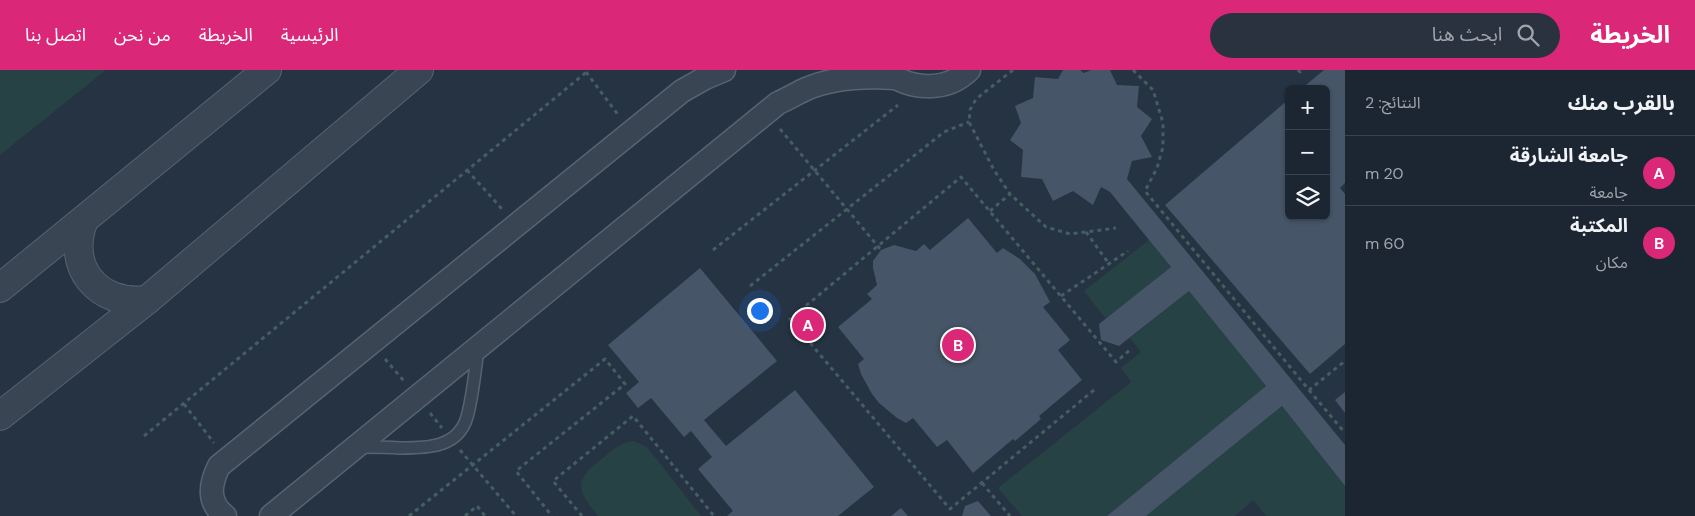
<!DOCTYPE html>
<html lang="ar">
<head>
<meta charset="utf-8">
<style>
  body { margin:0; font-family:"DM Sans","Noto Sans Arabic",sans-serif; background:#29323e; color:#f1f3f6; direction:rtl }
  .controls { position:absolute; right:15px; top:15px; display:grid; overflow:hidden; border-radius:8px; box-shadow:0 1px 4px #0004 }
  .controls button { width:45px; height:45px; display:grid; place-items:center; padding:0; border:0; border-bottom:1px solid #3a434d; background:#1c2632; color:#f1f3f6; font:25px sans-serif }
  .you { position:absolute; left:759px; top:240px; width:18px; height:18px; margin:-12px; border:4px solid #fff; border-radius:50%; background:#1a73e8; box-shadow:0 0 0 8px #1a73e833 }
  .badge { display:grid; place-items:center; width:32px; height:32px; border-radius:50%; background:#db2777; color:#fff; font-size:16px; font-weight:700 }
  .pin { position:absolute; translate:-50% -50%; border:2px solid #fff; box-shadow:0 1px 5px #0006 }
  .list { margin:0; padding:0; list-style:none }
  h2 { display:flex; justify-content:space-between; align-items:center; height:65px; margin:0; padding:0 20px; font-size:21px }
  h2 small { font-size:16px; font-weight:400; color:#a0a5ac }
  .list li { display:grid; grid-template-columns:32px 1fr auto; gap:15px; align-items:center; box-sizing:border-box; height:70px; padding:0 20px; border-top:1px solid #3a434d }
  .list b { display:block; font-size:19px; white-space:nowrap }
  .list p { margin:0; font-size:16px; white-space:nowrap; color:#a0a5ac }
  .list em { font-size:16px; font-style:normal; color:#a0a5ac }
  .icon { flex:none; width:28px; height:28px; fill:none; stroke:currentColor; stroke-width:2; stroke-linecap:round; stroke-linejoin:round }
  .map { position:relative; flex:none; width:1345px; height:446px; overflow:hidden; direction:ltr }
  header { display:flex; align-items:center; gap:30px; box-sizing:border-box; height:70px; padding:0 25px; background:#db2777; color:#fff }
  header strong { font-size:24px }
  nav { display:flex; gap:28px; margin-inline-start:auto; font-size:18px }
  .search { width:350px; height:45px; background:#29323e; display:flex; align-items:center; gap:12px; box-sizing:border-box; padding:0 18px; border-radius:28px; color:#a0a5ac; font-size:19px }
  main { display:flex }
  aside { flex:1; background:#1c2632 }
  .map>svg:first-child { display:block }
  .green { fill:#274244 }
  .building { fill:#465567 }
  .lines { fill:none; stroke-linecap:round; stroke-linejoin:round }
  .service-casing { stroke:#586370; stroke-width:14 }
  .minor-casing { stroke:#586370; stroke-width:25 }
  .tertiary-casing { stroke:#586370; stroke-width:30 }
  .path { stroke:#455e61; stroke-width:3; stroke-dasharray:4 4; stroke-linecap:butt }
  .service { stroke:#394553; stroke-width:11 }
  .minor { stroke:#394553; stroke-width:22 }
  .tertiary { stroke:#394553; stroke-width:28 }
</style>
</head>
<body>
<header>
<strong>الخريطة</strong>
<div class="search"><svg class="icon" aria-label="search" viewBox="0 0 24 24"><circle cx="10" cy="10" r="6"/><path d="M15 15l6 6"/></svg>ابحث هنا</div>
<nav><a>الرئيسية</a><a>الخريطة</a><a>من نحن</a><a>اتصل بنا</a></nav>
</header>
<main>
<aside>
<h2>بالقرب منك<small>النتائج: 2</small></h2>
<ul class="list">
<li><span class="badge">A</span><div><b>جامعة الشارقة</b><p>جامعة</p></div><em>20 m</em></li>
<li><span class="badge">B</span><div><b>المكتبة</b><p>مكان</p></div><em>60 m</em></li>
</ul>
</aside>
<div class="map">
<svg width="1345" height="446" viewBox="0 0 1345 446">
  <rect width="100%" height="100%" fill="#253343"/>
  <!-- green -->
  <g class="green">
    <path d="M0 0H106L0 85Z"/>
    <path d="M1149 170 1171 197 1106 249 1084 221Z"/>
    <path d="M1189 221 1266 316 1107 446H1022L998 418 1131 312 1121 298 1141 282 1130 268Z"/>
    <path d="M1282 336 1345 416V446H1266L1253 430 1235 446H1146Z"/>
    <path d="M634 371 647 377 701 446H598C575 418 574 410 604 387 614 379 621 372 634 371Z"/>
  </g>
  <!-- building -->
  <g class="building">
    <path d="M1063 0H1080L1084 3 1091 0H1110L1117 15 1139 16 1137 37 1152 49 1141 66 1152 87 1132 91 1127 109 1345 375V416L1282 336 1146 446H1107L1266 316 1189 221 1119 276 1101 270 1099 254 1171 197 1110 122 1101 117 1093 135 1073 121 1053 131 1042 109 1021 107 1023 80 1010 70 1021 53 1015 36 1033 28 1035 7 1058 9Z"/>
    <path d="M1324 0H1345V113L1340 118 1345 124V274L1310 304 1165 135 1289 29V146H1326V19H1301Z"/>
    <path d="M968 148 997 183 1003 178 1020 189 1035 204 1050 232 1043 237 1070 270 1058 280 1082 310 1039 346 1041 349 1015 371 1013 369 973 403 947 370 937 377 913 348 906 353 897 348 879 333 872 324 861 304 858 294 864 289 838 257 872 229 867 224 877 215 873 198V191L881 180 894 175 916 181 924 174 930 180Z"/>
    <path d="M700 198 777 291 704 350 726 376 795 320 874 417 838 446H727L733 441 698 399 712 387 691 361 684 367 651 328 638 338 626 323 639 312 608 275Z"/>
    <path d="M1345 322V343L1335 330Z"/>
    <path d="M978 431 991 446H962L965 436Z"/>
    <path d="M901 438 908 446H891Z"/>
  </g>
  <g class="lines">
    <defs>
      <path id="service" d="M358 377C372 377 386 377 400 378 427 378 458 378 467 347 473 326 475 300 478 279"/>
      <g id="minor">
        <path d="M885 0C908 20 946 23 969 0"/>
        <path d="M225 446C207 432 210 414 219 396L682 21 705 8 724 0"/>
        <path d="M271 446 778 33C788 29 797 23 806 19 834 7 864 6 894 8"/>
      </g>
      <g id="tertiary">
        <path d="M84 150C65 197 98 236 147 230"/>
        <path d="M0 218 267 0"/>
        <path d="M0 346 147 230 419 0"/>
      </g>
    </defs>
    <!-- service casing -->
    <use href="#service" class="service-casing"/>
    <!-- minor casing -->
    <use href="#minor" class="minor-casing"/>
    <!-- tertiary casing -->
    <use href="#tertiary" class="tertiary-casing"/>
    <!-- path -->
    <g class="path">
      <path d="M1013 0 976 29 970 40 969 52 994 100 1010 124 1046 157 1070 164 1116 158"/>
      <path d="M1133 0 1153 20 1163 53V77L1157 98 1145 121 1309 320 1345 291"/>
      <path d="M1298 0 1300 2 1304 0"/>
      <path d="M586 2 619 46"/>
      <path d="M780 59 881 180"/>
      <path d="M467 100 502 139"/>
      <path d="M990 141 1010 124"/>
      <path d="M1086 162 1109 194"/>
      <path d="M713 180 898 35"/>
      <path d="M750 216 944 62 969 52"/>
      <path d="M1061 226 1128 181"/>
      <path d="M385 289 404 311"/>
      <path d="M1094 320 950 439 790 249 961 107 1116 292 1131 279"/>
      <path d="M1309 320 1345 363"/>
      <path d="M184 334 214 373"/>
      <path d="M430 343 442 358"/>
      <path d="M144 366 589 0"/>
      <path d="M460 380 516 446"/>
      <path d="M982 413 1010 446"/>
      <path d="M409 446 605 289 625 314 516 401 552 446"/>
      <path d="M465 446 477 436 485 446"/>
      <path d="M582 446 553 411 633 346 714 446"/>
    </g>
    <!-- service -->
    <use href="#service" class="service"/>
    <!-- minor -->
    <use href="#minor" class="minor"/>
    <!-- tertiary -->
    <use href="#tertiary" class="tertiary"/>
  </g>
</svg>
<div class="controls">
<button>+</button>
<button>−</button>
<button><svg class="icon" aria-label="layers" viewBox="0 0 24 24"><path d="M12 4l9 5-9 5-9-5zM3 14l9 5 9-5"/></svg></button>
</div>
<div class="you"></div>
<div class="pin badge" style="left:808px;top:255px">A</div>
<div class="pin badge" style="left:958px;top:275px">B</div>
</div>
</main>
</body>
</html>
